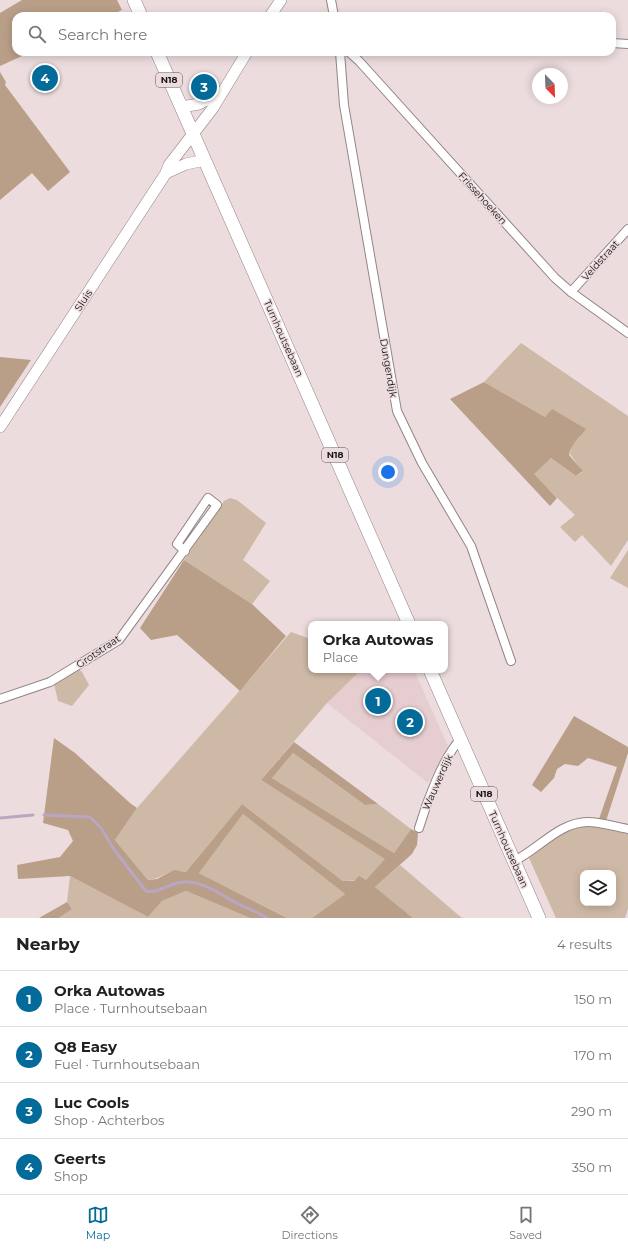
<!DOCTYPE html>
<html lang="en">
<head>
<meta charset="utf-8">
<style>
  body { margin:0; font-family:Montserrat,sans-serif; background:#f2f2f2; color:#222 }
  .controls { position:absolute; right:12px; bottom:12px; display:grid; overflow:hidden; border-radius:8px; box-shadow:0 2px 10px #0003 }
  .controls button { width:36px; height:36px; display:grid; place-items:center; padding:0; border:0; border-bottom:1px solid #e0e0e0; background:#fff; color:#222; font:20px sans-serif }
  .compass { position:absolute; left:532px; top:68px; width:36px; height:36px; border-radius:50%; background:#fff; box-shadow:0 2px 10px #0003; rotate:157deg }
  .you { position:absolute; left:388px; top:472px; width:14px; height:14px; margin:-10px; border:3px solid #fff; border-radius:50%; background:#1a73e8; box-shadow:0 0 0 6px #1a73e833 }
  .badge { display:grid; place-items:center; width:26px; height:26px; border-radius:50%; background:#036b99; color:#fff; font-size:13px; font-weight:700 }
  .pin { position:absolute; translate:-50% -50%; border:2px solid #fff; box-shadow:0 1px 4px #0006 }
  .popup { position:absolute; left:308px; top:621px; width:140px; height:52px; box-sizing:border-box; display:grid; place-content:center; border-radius:8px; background:#fff; filter:drop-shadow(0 1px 3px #0005); font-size:13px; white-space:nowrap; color:#767676 }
  .popup b { font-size:15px; color:#222 }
  .popup::after { content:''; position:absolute; left:50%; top:100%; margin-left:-8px; border:8px solid transparent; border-top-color:#fff }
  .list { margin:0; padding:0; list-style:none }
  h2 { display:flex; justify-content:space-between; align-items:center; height:52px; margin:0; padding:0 16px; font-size:17px }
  h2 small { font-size:13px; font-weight:400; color:#767676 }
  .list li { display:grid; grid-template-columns:26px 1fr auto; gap:12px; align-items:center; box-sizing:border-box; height:56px; padding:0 16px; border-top:1px solid #e0e0e0 }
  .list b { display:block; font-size:15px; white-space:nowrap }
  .list p { margin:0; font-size:13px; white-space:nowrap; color:#767676 }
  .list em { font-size:13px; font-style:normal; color:#767676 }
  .icon { flex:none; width:22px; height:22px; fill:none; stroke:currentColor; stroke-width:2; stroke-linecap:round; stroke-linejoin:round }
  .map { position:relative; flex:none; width:628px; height:918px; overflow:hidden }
  .search { position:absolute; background:#fff; box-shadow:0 2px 10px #0003; left:12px; right:12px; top:12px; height:44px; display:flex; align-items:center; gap:10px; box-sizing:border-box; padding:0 14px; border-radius:12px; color:#767676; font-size:15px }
  .sheet { height:276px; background:#fff }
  nav { display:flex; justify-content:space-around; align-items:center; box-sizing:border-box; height:56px; border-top:1px solid #e0e0e0; background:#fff; font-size:11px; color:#767676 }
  nav a { display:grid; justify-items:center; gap:2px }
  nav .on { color:#036b99 }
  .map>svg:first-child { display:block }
  .built { fill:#e6cdcf }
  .green { fill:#ceb9a6; fill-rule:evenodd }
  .forest { fill:#ba9f88 }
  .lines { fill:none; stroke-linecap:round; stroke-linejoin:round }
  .stream { stroke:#baa6c2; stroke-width:3 }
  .street-casing { stroke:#938486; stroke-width:10 }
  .secondary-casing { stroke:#938486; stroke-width:12 }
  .primary-casing { stroke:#938486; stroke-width:14 }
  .street { stroke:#fff; stroke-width:8 }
  .secondary { stroke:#fff; stroke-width:11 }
  .primary { stroke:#fff; stroke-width:13 }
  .labels { text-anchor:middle; stroke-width:3; stroke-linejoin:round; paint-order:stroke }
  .shield { fill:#ecdcde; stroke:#584f50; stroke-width:1 }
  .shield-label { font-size:9px; font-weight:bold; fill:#181313 }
  .street-label { font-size:10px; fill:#181313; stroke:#ecdcde }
</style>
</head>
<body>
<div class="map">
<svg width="628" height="918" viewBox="0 0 628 918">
  <rect width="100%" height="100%" fill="#ecdcde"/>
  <!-- built -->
  <path class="built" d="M361 670H414L448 746 428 783 327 703Z"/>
  <!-- green -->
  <g class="green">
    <path d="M521 343 628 416V540L611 566 582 535 575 542 560 527 575 515 533 474 551 458 576 476 583 472 570 454 572 445 580 437 484 382Z"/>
    <path d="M230 498 237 500 266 523 243 560 270 581 252 604 184 560 224 501Z"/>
    <path d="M628 550V588L610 578Z"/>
    <path d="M291 632 311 639V670H361L327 703 261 780 386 859 366 880 343 881 242 804 186 872C167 868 166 878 148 880L115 840 137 808Z"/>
    <path d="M79 669 82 672 89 685 72 706 58 701 54 684Z"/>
    <path d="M293 753 365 805 378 804 411 829 394 853 272 778Z"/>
    <path d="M243 814 345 894 312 918H287L199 873Z"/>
    <path d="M590 826 628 834V908L625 918H556L529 858C551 841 561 828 590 826ZM583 873H613V903H583Z"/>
    <path d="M400 865 456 913 462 918H413L375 887Z"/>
    <path d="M70 876 148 917 162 901 186 891 250 918H59L72 909 67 902Z"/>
  </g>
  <!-- forest -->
  <g class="forest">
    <path d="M22 0H117L122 10 109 16H16V52H31L0 66V13Z"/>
    <path d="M0 72 6 82 5 85 70 172 48 191 32 173 0 200Z"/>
    <path d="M0 357 31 360 0 407Z"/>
    <path d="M484 382 545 417 552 409 586 429C579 439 572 442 569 455L583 471 576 476 551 458 534 474 557 498 550 506 450 399Z"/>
    <path d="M184 560 252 604 286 636 240 691 177 635 151 640 140 628Z"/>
    <path d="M574 716 628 747V753L606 821 599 819 617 767 588 758 578 766 565 764 557 769 554 778 541 792 532 785Z"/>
    <path d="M54 738 75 753 130 803 137 808 115 840 148 880 157 879 174 870 186 872 242 804 343 881H354L359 876 366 880 385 859 261 780 294 742 378 804 365 805 293 753 272 778 394 853 411 829 418 833 417 845 412 854 375 887 413 918H312L345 894 243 814 199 873 287 918H250L186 891 162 901 148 917 70 876 18 879 17 865 60 857 73 841 68 830 43 823Z"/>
    <path d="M67 902 72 909 59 918H39Z"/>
  </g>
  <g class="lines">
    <!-- stream -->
    <g class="stream">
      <path d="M44 815 90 817 101 828 115 851 146 891C159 894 170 882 184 882 207 881 225 899 245 907 253 911 260 913 267 918"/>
      <path d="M0 818 33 815"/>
    </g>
    <defs>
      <g id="street">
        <path d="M331 0 334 16"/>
        <path d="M612 43 628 44"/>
        <path d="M340 52 344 105 397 411 422 463 471 546 511 661"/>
        <path d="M349 52 359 61 555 278 571 292 628 333"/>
        <path d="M571 292 628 229"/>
        <path d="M0 699 50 682 119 640 217 505 208 498 177 544 185 551"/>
        <path d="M419 828C426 804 443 757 460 740"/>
        <path d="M514 861C539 849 559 822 588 822 601 822 615 827 628 829"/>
      </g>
      <g id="secondary">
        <path d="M270 16 281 0"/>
        <path d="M181 107 199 104 220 93"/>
        <path d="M166 173 186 164 205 160"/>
        <path d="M0 427 166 173 169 165 213 108 247 52"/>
      </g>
      <g id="primary">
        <path d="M134 0 141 16"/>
        <path d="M157 52 409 624"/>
        <path d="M430 670 539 918"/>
      </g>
    </defs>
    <!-- street casing -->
    <use href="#street" class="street-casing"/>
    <!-- secondary casing -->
    <use href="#secondary" class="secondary-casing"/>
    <!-- primary casing -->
    <use href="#primary" class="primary-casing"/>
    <!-- street -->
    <use href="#street" class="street"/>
    <!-- secondary -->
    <use href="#secondary" class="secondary"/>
    <!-- primary -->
    <use href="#primary" class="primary"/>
  </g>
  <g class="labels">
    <!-- shield labels -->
    <g class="shield">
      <rect x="156" y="73" width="26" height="14" rx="3"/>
      <rect x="322" y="448" width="26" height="14" rx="3"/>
      <rect x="471" y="787" width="26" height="14" rx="3"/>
    </g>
    <g class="shield-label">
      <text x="169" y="83">N18</text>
      <text x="335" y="458">N18</text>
      <text x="484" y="797">N18</text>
    </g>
    <!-- street labels -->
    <g class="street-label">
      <text transform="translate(483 198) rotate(48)" y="4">Frissehoeken</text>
      <text transform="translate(600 260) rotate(-48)" y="4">Veldstraat</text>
      <text transform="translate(83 300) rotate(-57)" y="4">Sluis</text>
      <text transform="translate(284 338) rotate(66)" y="4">Turnhoutsebaan</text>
      <text transform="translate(389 368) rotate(80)" y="4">Dungendijk</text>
      <text transform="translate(98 651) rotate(-34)" y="4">Grotstraat</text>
      <text transform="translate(437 782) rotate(-66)" y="4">Wauwerdijk</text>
      <text transform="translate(509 849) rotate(66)" y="4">Turnhoutsebaan</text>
    </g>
  </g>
</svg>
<div class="controls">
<button><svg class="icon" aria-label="layers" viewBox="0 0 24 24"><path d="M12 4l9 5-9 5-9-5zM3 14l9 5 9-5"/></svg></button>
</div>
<svg class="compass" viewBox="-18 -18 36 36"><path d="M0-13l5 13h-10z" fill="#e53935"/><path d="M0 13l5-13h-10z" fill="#767676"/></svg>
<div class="you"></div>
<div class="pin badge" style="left:378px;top:701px">1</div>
<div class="popup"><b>Orka Autowas</b>Place</div>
<div class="pin badge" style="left:410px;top:722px">2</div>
<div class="pin badge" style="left:204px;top:87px">3</div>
<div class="pin badge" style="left:45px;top:78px">4</div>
<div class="search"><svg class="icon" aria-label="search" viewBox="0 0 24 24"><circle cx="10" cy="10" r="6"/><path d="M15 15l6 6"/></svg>Search here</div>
</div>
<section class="sheet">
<h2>Nearby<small>4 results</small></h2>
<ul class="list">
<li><span class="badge">1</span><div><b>Orka Autowas</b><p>Place · Turnhoutsebaan</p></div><em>150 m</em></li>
<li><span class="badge">2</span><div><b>Q8 Easy</b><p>Fuel · Turnhoutsebaan</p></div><em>170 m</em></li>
<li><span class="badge">3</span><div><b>Luc Cools</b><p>Shop · Achterbos</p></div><em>290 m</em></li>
<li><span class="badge">4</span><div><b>Geerts</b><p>Shop</p></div><em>350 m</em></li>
</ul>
</section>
<nav>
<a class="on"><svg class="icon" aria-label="map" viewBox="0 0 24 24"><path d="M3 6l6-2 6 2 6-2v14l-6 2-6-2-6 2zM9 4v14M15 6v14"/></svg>Map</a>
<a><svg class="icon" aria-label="directions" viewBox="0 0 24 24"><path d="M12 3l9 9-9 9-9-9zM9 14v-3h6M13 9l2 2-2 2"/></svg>Directions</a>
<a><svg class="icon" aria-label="saved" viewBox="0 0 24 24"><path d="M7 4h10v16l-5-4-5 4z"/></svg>Saved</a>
</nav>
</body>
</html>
